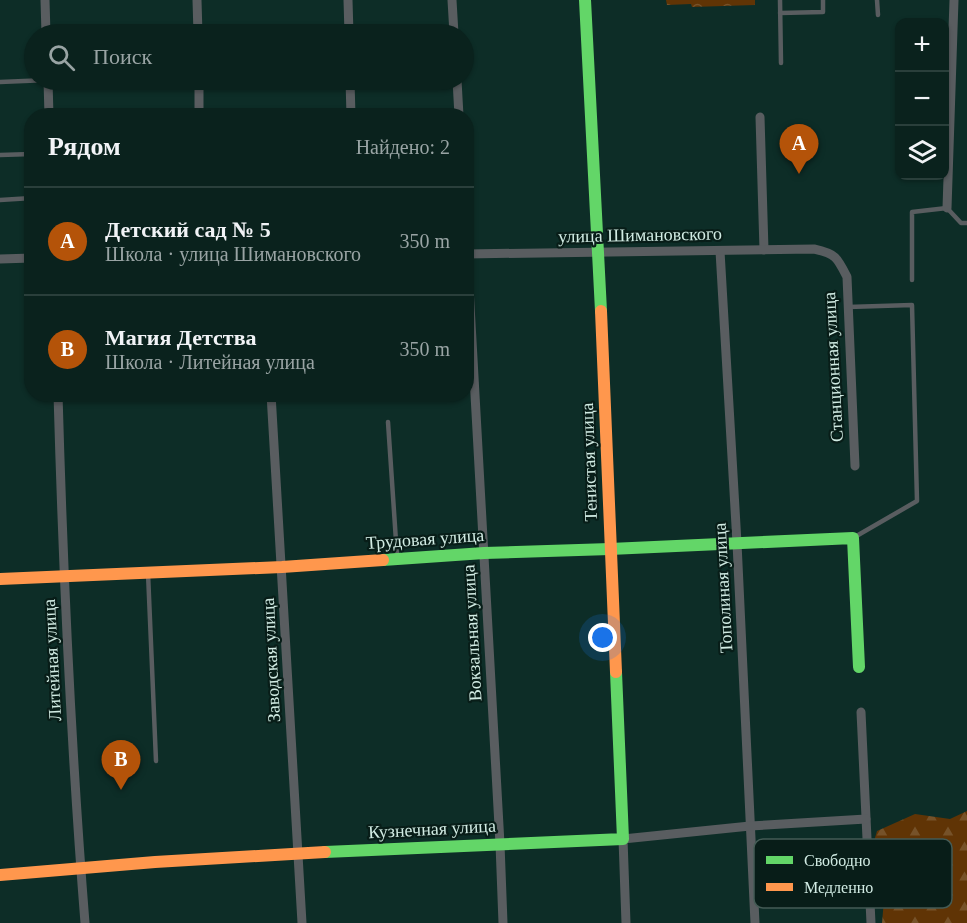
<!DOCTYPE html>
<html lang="ru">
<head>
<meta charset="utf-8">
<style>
  body { margin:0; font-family:"Times New Roman",serif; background:#182f2a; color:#f1f3f6 }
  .controls { position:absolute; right:18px; top:18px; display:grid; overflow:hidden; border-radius:12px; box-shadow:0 2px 4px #0004 }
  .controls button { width:54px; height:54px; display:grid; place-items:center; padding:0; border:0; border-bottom:2px solid #2a3f3b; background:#0a221d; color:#f1f3f6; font:30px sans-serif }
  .you { position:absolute; left:603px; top:638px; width:21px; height:21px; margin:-15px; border:4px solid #fff; border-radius:50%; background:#1a73e8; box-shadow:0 0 0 9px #1a73e833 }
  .badge { display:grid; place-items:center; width:39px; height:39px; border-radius:50%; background:#b45309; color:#fff; font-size:20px; font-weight:700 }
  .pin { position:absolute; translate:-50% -50px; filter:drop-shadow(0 2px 3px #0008) }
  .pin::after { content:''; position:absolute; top:32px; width:21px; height:18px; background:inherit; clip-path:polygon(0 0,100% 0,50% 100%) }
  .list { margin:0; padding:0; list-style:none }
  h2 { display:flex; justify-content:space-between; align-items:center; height:78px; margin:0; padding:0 24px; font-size:26px }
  h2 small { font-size:20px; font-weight:400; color:#99a4a4 }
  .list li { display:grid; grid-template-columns:39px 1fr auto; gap:18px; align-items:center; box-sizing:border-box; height:108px; padding:0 24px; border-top:2px solid #2a3f3b }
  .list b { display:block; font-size:22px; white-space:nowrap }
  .list p { margin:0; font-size:20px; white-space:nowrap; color:#99a4a4 }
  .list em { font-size:20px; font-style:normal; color:#99a4a4 }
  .icon { flex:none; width:33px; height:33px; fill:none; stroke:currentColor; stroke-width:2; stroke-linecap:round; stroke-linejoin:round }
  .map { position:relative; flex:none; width:967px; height:923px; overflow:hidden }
  .search { position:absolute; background:#0a221d; box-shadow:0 2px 4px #0004; left:24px; top:24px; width:450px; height:66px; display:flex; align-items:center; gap:15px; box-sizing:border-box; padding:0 21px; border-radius:33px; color:#99a4a4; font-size:22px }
  .panel { position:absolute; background:#0a221d; box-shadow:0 2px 4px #0004; left:24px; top:108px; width:450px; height:294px; border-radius:24px }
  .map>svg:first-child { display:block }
  .forest { fill:url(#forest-firs) }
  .park { fill:url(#park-crowns) }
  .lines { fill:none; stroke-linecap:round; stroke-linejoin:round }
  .lane { stroke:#595d60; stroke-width:4.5 }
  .street { stroke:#595d60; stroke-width:9 }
  .fast { stroke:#63d668; stroke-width:12 }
  .slow { stroke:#ff974d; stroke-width:12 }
  .labels { text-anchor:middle; stroke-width:4.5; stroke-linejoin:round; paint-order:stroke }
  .street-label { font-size:18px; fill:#d1ebe3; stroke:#081d18 }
  .key { fill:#081d18; stroke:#445b55; stroke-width:1.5 }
  .key-label { font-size:16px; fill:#d1ebe3 }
</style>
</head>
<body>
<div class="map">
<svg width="967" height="923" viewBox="0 0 967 923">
  <defs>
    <pattern id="forest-firs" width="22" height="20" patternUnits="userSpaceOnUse" patternTransform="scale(1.5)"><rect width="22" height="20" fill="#603405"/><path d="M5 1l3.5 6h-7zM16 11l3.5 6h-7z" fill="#765229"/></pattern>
    <pattern id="park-crowns" width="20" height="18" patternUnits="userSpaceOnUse" patternTransform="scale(1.5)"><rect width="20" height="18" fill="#603405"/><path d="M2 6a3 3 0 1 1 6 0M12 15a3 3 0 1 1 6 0" fill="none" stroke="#765229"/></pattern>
  </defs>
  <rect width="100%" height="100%" fill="#0d2d27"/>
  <!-- forest -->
  <path class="forest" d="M967 811V923H882L884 900 863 880 877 831 915 814 950 819Z"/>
  <!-- park -->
  <path class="park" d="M666 0H755V5L692 7 691 4 667 5Z"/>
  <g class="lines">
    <!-- lane -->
    <g class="lane">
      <path d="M780 0 781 63"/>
      <path d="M877 0 878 15"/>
      <path d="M780 13 823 12V0"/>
      <path d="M0 82 48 80"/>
      <path d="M0 155 32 154"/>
      <path d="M0 200 32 198"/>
      <path d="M912 280V212L947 208 961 223H967"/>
      <path d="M848 307 912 305 917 501 853 538"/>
      <path d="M388 422 397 556"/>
      <path d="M148 573 156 761"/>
    </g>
    <!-- street -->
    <g class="street">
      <path d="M45 0 46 34"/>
      <path d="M197 0 198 34"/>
      <path d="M348 0 349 34"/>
      <path d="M452 0 454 34"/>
      <path d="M48 80 49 116"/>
      <path d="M199 80V116"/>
      <path d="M350 80 351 116"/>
      <path d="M457 80 459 116"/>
      <path d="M760 117 764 250"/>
      <path d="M947 208 954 0"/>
      <path d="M466 233 500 844 503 923"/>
      <path d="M720 251 737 543 755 923"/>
      <path d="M466 254 814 249C836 254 837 257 847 277L855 466"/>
      <path d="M0 259 32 258"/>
      <path d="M58 394C63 571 71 747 85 923"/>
      <path d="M271 394 302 923"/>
      <path d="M861 712 871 923"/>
      <path d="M626 923 623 839 750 826 866 819"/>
    </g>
    <!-- fast -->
    <g class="fast">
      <path d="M585 0 601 311"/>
      <path d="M383 560 484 553 610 549 853 538 859 667"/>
      <path d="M325 852 623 839 616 672"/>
    </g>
    <!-- slow -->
    <g class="slow">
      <path d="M601 311 616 672"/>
      <path d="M0 579 282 567 383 560"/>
      <path d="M0 875 155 862 325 852"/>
    </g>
  </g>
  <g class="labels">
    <!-- street labels -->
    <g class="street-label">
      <text transform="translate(640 235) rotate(-1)" y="6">улица Шимановского</text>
      <text transform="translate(833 367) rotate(-93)" y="6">Станционная улица</text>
      <text transform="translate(589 462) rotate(-92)" y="6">Тенистая улица</text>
      <text transform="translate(425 539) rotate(-4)" y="6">Трудовая улица</text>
      <text transform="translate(723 588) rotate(-93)" y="6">Тополиная улица</text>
      <text transform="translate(472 633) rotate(-93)" y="6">Вокзальная улица</text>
      <text transform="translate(52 660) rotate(-93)" y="6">Литейная улица</text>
      <text transform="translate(271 660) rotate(-93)" y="6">Заводская улица</text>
      <text transform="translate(432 829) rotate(-3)" y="6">Кузнечная улица</text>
    </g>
  </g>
  <!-- legend -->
  <rect x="754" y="839" width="198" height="69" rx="9" class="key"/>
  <rect x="766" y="856" width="27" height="8" fill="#63d668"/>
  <rect x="766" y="883" width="27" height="8" fill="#ff974d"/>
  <g class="key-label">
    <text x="804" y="866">Свободно</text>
    <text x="804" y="893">Медленно</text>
  </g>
</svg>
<div class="controls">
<button>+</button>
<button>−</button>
<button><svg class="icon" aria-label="layers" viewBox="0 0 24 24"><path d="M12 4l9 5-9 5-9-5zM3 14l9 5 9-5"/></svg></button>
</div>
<div class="you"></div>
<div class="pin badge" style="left:799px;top:174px">A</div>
<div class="pin badge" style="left:121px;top:790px">B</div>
<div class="search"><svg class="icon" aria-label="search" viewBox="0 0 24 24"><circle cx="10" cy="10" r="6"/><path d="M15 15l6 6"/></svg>Поиск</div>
<section class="panel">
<h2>Рядом<small>Найдено: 2</small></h2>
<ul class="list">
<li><span class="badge">A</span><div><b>Детский сад № 5</b><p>Школа · улица Шимановского</p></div><em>350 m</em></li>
<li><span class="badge">B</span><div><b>Магия Детства</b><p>Школа · Литейная улица</p></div><em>350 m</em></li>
</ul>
</section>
</div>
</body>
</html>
